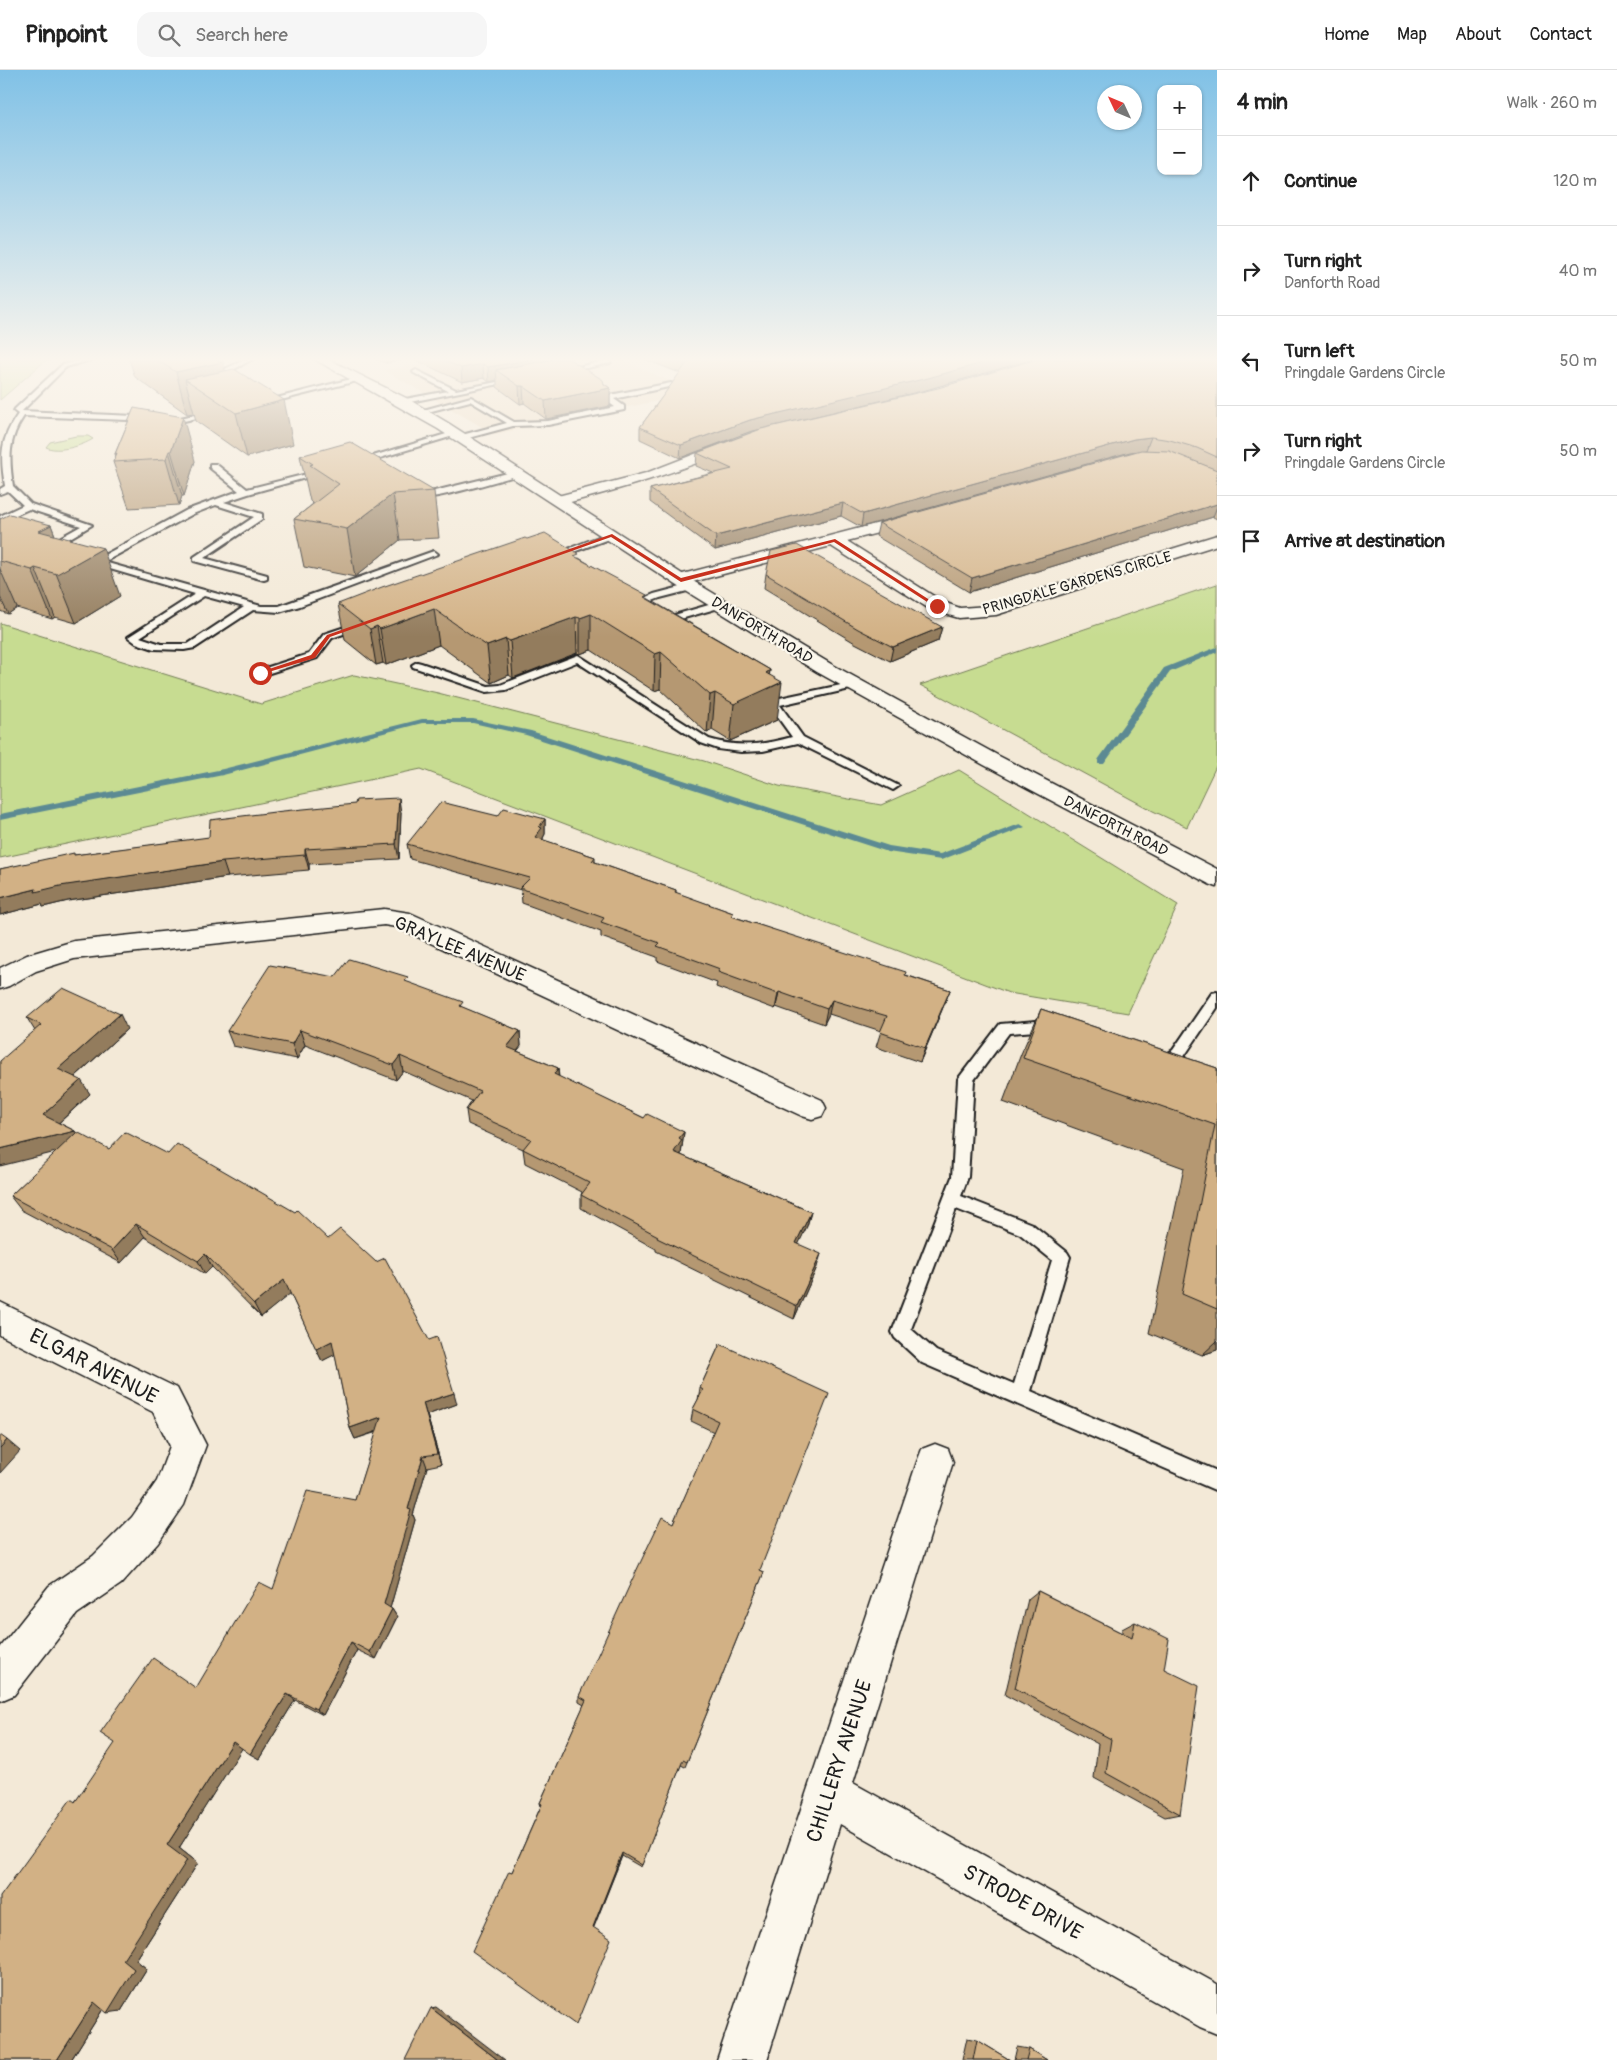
<!DOCTYPE html>
<html lang="en">
<head>
<meta charset="utf-8">
<style>
  body { margin:0; font-family:Pangolin,sans-serif; background:#f6f6f6; color:#222 }
  .controls { position:absolute; right:15px; top:15px; display:grid; overflow:hidden; border-radius:10px; box-shadow:0 1px 4px #0004 }
  .controls button { width:45px; height:45px; display:grid; place-items:center; padding:0; border:0; border-bottom:1px solid #e0e0e0; background:#fff; color:#222; font:25px sans-serif }
  .compass { position:absolute; left:1097px; top:15px; width:45px; height:45px; border-radius:50%; background:#fff; box-shadow:0 1px 4px #0004; rotate:314deg }
  .stop { position:absolute; width:15px; height:15px; margin:-11px; border:4px solid #c8321e; border-radius:50%; background:#fff }
  .stop.end { background:#c8321e; border-color:#fff; box-shadow:0 1px 5px #0008 }
  .list { margin:0; padding:0; list-style:none }
  h2 { display:flex; justify-content:space-between; align-items:center; height:65px; margin:0; padding:0 20px; font-size:21px }
  h2 small { font-size:16px; font-weight:400; color:#767676 }
  .list li { display:grid; grid-template-columns:32px 1fr auto; gap:15px; align-items:center; box-sizing:border-box; height:90px; padding:0 20px; border-top:1px solid #e0e0e0 }
  .list b { display:block; font-size:19px; white-space:nowrap }
  .list p { margin:0; font-size:16px; white-space:nowrap; color:#767676 }
  .list em { font-size:16px; font-style:normal; color:#767676 }
  .icon { flex:none; width:28px; height:28px; fill:none; stroke:currentColor; stroke-width:2; stroke-linecap:round; stroke-linejoin:round }
  .map { position:relative; flex:none; width:1217px; height:1990px; overflow:hidden }
  header { display:flex; align-items:center; gap:30px; box-sizing:border-box; height:70px; padding:0 25px; background:#fff; border-bottom:1px solid #e0e0e0 }
  header strong { font-size:24px }
  nav { display:flex; gap:28px; margin-inline-start:auto; font-size:18px }
  .search { width:350px; height:45px; background:#f6f6f6; display:flex; align-items:center; gap:12px; box-sizing:border-box; padding:0 18px; border-radius:15px; color:#767676; font-size:19px }
  main { display:flex }
  aside { flex:1; background:#fff }
  .map>svg:first-child { display:block }
  .built { fill:#e9d8be }
  .green { fill:#c7dc91; stroke:#727c56 }
  .lines { fill:none; stroke-linecap:round; stroke-linejoin:round }
  .stream { fill:#5b8a93; fill-rule:evenodd }
  .lane-casing { stroke:#1c1c1c; stroke-width:4 }
  .street-casing { stroke:#1c1c1c; stroke-width:3 }
  .secondary-casing { stroke:#1c1c1c; stroke-width:3 }
  .lane { fill:#fbf7ec; fill-rule:evenodd }
  .street { fill:#fbf7ec; fill-rule:evenodd }
  .secondary { fill:#fbf7ec; fill-rule:evenodd }
  .wall { fill:#b59872; stroke:#1c1c1c }
  .shaded-wall { fill:#937c5d; stroke:#1c1c1c }
  .building { fill:#d2b185; stroke:#1c1c1c }
  .route { fill:#c8321e }
  .labels { text-anchor:middle; stroke-width:4.5; stroke-linejoin:round; paint-order:stroke }
  .far-street-label { font-size:15px; fill:#1c1c1c; stroke:#fbf7ec }
  .street-label { font-size:18px; fill:#1c1c1c; stroke:#fbf7ec }
  .near-street-label { font-size:21px; fill:#1c1c1c; stroke:#fbf7ec }
</style>
</head>
<body>
<header>
<strong>Pinpoint</strong>
<div class="search"><svg class="icon" aria-label="search" viewBox="0 0 24 24"><circle cx="10" cy="10" r="6"/><path d="M15 15l6 6"/></svg>Search here</div>
<nav><a>Home</a><a>Map</a><a>About</a><a>Contact</a></nav>
</header>
<main>
<div class="map">
<svg width="1217" height="1990" viewBox="0 0 1217 1990">
  <rect width="100%" height="100%" fill="#f3e9d7"/>
  <filter id="ink" filterUnits="userSpaceOnUse"><feTurbulence type="fractalNoise" baseFrequency=".02" numOctaves="2"/><feDisplacementMap in="SourceGraphic" scale="10" xChannelSelector="R" yChannelSelector="G"/><feConvolveMatrix kernelMatrix="1 2 1 2 8 2 1 2 1" color-interpolation-filters="sRGB"/></filter>
  <g filter="url(#ink)">
    <!-- built -->
    <path class="built" d="M451 289H620L697 323 494 364 384 300Z"/>
    <!-- green -->
    <g class="green">
      <path d="M0 289H56L45 291 0 330Z"/>
      <path d="M76 366H88L93 369C82 376 58 383 46 377L50 372Z"/>
      <path d="M1217 514V694L1187 757 1153 741 920 615Z"/>
      <path d="M0 553 261 634 354 605 438 623 704 691 779 716 881 735 959 700 1178 835 1128 943 1009 923 421 699 0 788Z"/>
    </g>
    <g class="lines">
      <!-- stream -->
      <g class="stream">
        <path d="M1217 577V582L1170 602 1104 694H1098V690L1164 598Z"/>
        <path d="M422 649H473L531 661 889 776 940 784 1017 755 1020 754 1025 757 941 790 888 782 526 665 473 653H422L223 705 0 750V744L223 699Z"/>
      </g>
      <defs>
        <g id="lane">
          <path d="M85 289H94L66 297 22 341 180 348 214 341 218 343 180 352 24 346C8 369 9 389 13 416L31 434 92 455 48 481 44 478 45 476 81 456 29 439 0 452V446L23 435 8 421 0 424V419L5 416C0 386 0 370 18 344L14 341 15 339 62 295Z"/>
          <path d="M246 289H253L229 302 231 306 239 312V314C231 315 222 307 223 300Z"/>
          <path d="M608 290 611 292 610 293 564 303 561 301Z"/>
          <path d="M416 300 456 320 517 308 520 310 400 334V330L448 321 414 303 413 302Z"/>
          <path d="M359 307 362 309 361 310 261 335 257 333Z"/>
          <path d="M671 313 674 315 673 316 614 329 624 336V340L548 355 513 356 461 370H458V366L507 353 470 331 420 344 416 342 471 327 514 352 548 351 615 337 605 330V326Z"/>
          <path d="M453 362 460 364 360 394 353 392Z"/>
          <path d="M210 394H216L247 419 323 400 327 402 248 424 224 432 262 444V449L204 488 267 505V509L264 510 194 491V487L254 447 216 435 193 444 104 492 261 536H279L431 482 434 481 438 484 300 536 279 542 253 540 195 578 184 580 154 579 136 573 128 567 195 524 83 491 88 488 95 490 187 440 239 421 210 398ZM204 526 244 537 188 574H161L140 567Z"/>
          <path d="M516 401H519V405C502 409 421 435 410 427Z"/>
          <path d="M611 462 614 463V467L557 488 554 489 550 486Z"/>
          <path d="M692 514 695 515V519L660 528 632 539 629 540 624 537 654 524Z"/>
          <path d="M719 532 722 533V537L660 555 655 552 657 550Z"/>
          <path d="M363 551 368 554 366 556 332 568 317 588 260 606 255 603 256 601 309 584 324 564Z"/>
          <path d="M578 585 709 669C738 678 763 675 792 667L769 635 758 627 759 625H767L775 629 855 612 859 613 860 615 859 617 780 635 803 667 899 716 893 720 889 718 798 673 763 681 741 682 718 679 701 673 577 592 506 620 487 622 413 597 412 595 417 592 421 593 488 616 500 615Z"/>
          <path d="M1217 922V938L1183 988 1165 1000 1160 1002 1155 1000 1152 996 1155 992 1173 980 1212 923Z"/>
          <path d="M1036 951 1057 957 1059 961 1057 965 1052 966 1036 961 1009 963 974 1010 968 1107 961 1126 1032 1154 1067 1182 1070 1187 1031 1321 1217 1401V1421L922 1293 895 1268 892 1262 952 1107 958 1009 1000 954ZM956 1139 1020 1164 1052 1190 1014 1314 936 1281 911 1259Z"/>
        </g>
        <g id="street">
          <path d="M731 370 738 374 736 377C677 403 621 419 559 435L554 433 551 430 554 427 646 403Z"/>
          <path d="M914 444 920 446 922 449 920 452 847 471 943 532 960 538 988 536 1217 465V475L996 545 959 548 931 540 831 476 681 515 675 514 673 510 675 506Z"/>
          <path d="M384 839 410 843 822 1030 826 1038 822 1046 812 1049 802 1046 396 857 384 855 74 889 36 901 9 916 0 919V898L27 885 74 871Z"/>
          <path d="M0 1232 177 1318 206 1375 184 1435 158 1473 121 1514 77 1544 14 1625 0 1631V1578L49 1516 93 1486 132 1447 157 1411 170 1376 153 1342 0 1265Z"/>
          <path d="M935 1374 948 1379 953 1392 853 1713 1217 1914V1964L1200 1957 840 1754 767 1990H717L917 1392 922 1379Z"/>
        </g>
        <path id="secondary" d="M314 289H328L408 329 448 353 693 511 831 594 999 686 1217 799V817L1209 814 984 695 817 602 681 518 438 359Z"/>
      </defs>
      <!-- lane casing -->
      <use href="#lane" class="lane-casing"/>
      <!-- street casing -->
      <use href="#street" class="street-casing"/>
      <!-- secondary casing -->
      <use href="#secondary" class="secondary-casing"/>
      <!-- lane -->
      <use href="#lane" class="lane"/>
      <!-- street -->
      <use href="#street" class="street"/>
      <!-- secondary -->
      <use href="#secondary" class="secondary"/>
    </g>
    <!-- wall -->
    <g class="wall">
      <path d="M129 289H217L225 300 293 374 247 387 196 351 194 343 187 344 135 307Z"/>
      <path d="M376 289H404L386 293Z"/>
      <path d="M414 289H569L610 318V336L546 349 524 333 520 334 497 317V310L489 312 484 308 462 312Z"/>
      <path d="M644 289H1034L926 320 777 355 1217 289V449L1213 447 969 522 876 466 879 453 1136 381 1130 382 861 457 841 446 715 480 650 432V419L713 403 696 396 697 383 760 359 749 362 680 388 640 369V357L680 303Z"/>
      <path d="M134 338 195 391 184 426H182L179 435 129 438 113 392 116 387 115 384Z"/>
      <path d="M300 386 434 421 439 468 400 470 355 507 304 497 294 449 313 434 310 431Z"/>
      <path d="M0 449 51 455 55 465 120 526 76 553 55 547 52 549 17 538 8 544 0 541Z"/>
      <path d="M579 488 770 600 769 605 777 650 730 671 712 660 707 663 660 619 654 621 591 580 580 584 577 583 513 608 509 605 491 613 439 575 386 595 383 593 376 595 345 570 338 534Z"/>
      <path d="M766 504 942 557 938 571 890 591 855 573 764 518Z"/>
      <path d="M401 743 399 789 309 794V800L228 807 68 831 43 837 42 834 0 845V799L75 785Z"/>
      <path d="M498 746 545 749V764L543 768V770L595 787V792L676 820V823L733 843 732 846 950 920 944 935 920 992 876 977 881 961 829 944 824 954 776 937 775 939 716 917 717 913 657 891V887L601 867V862L522 833 521 820 410 789 407 774Z"/>
      <path d="M335 907 409 913 464 938 520 961 521 976 517 981 558 998 559 1007 644 1048 684 1062 681 1085 811 1142 807 1156 798 1174 817 1197 794 1249 656 1181V1179L581 1138V1125L582 1122 525 1093 523 1079 468 1054 466 1040 472 1031 403 1001 396 1010 305 975 297 989 233 976 227 961Z"/>
      <path d="M1041 939 1217 998V1280L1202 1285 1149 1263 1184 1098 1003 1032 1021 984Z"/>
      <path d="M27 948 127 959 75 1007 90 1024 59 1053 75 1061 76 1063 457 1334 427 1345 441 1394 427 1397 413 1445 415 1450 390 1538 392 1539 397 1547 376 1589 357 1580 323 1645 295 1630 259 1689 242 1678 179 1778 198 1793 136 1890 147 1899 121 1941 103 1939 71 1990H0L76 1730 196 1618 273 1519 355 1430 377 1362 355 1369 350 1358 335 1284 322 1291 290 1223 261 1247 212 1197 205 1204 145 1167 121 1193 21 1140 10 1126 57 1082 35 961Z"/>
      <path d="M720 1274 760 1500 764 1502 685 1697 681 1695 641 1797 622 1786 594 1857 512 1802 541 1736 540 1733 584 1635 579 1632V1626L673 1453 714 1362 691 1351 693 1339 698 1330 700 1318Z"/>
      <path d="M1038 1521 1122 1563V1559L1135 1552 1164 1599 1180 1744 1165 1747 1094 1708 1098 1674 1005 1625 1028 1529Z"/>
      <path d="M967 1968 977 1970 1010 1990H962Z"/>
      <path d="M1017 1977 1029 1979 1047 1990H1014Z"/>
    </g>
    <!-- shaded-wall -->
    <g class="shaded-wall">
      <path d="M386 289H404L386 293Z"/>
      <path d="M534 289H558L496 300 497 310 489 312 488 297Z"/>
      <path d="M997 289H1034L926 320 749 362 680 388 681 375 750 350Z"/>
      <path d="M223 292 233 334 185 309 194 343 187 344 176 302Z"/>
      <path d="M483 294 484 308 462 312 461 298Z"/>
      <path d="M519 316H523L524 333 520 334Z"/>
      <path d="M610 318V336L546 349 545 331Z"/>
      <path d="M284 330 293 374 247 387 236 343Z"/>
      <path d="M183 347 195 391 184 426 171 381Z"/>
      <path d="M1151 367 1146 380 1130 382 861 457 863 444 1134 369Z"/>
      <path d="M169 381 182 426 179 435 166 389Z"/>
      <path d="M393 424 400 470 355 507 347 459Z"/>
      <path d="M843 433 841 446 715 480 716 466Z"/>
      <path d="M1217 434V436L1213 447 969 522 972 508Z"/>
      <path d="M51 455 67 498 103 478 120 526 76 553 39 461Z"/>
      <path d="M35 498 55 547 52 549 32 500Z"/>
      <path d="M0 499 17 538 8 544 0 527Z"/>
      <path d="M434 539 439 575 386 595 380 559Z"/>
      <path d="M591 544V580L580 584V548Z"/>
      <path d="M576 547 577 583 513 608 510 571Z"/>
      <path d="M377 556 383 593 376 595 370 559Z"/>
      <path d="M942 557 938 571 890 591 893 577Z"/>
      <path d="M506 569 509 605 491 613 487 576Z"/>
      <path d="M661 582 660 619 654 621 655 584Z"/>
      <path d="M770 600 768 619 782 612 777 650 730 671 734 634 766 603Z"/>
      <path d="M715 623 712 660 707 663 710 625Z"/>
      <path d="M399 728 401 743 399 789 396 774Z"/>
      <path d="M545 749V764L543 768V773L535 767 539 757Z"/>
      <path d="M305 779 309 794V800L305 785Z"/>
      <path d="M223 792 228 807 68 831 43 837 42 834 0 845V828L36 819Z"/>
      <path d="M950 920 944 935 920 992 925 978Z"/>
      <path d="M779 922 776 937 775 939 778 924Z"/>
      <path d="M832 930 829 944 824 954 827 939Z"/>
      <path d="M120 944 127 959 67 1014 58 999Z"/>
      <path d="M300 960 305 975 297 989 292 974Z"/>
      <path d="M520 961 521 976 509 992 507 977Z"/>
      <path d="M400 986 403 1001 396 1010 393 995Z"/>
      <path d="M558 998 559 1013 554 1004Z"/>
      <path d="M81 1010 90 1024 52 1059 43 1045Z"/>
      <path d="M75 1061 84 1075 0 1096V1079Z"/>
      <path d="M684 1062 681 1084 673 1096 674 1082 679 1068Z"/>
      <path d="M811 1142 807 1156 793 1186 796 1173Z"/>
      <path d="M136 1154 145 1167 121 1193 112 1180Z"/>
      <path d="M205 1184 212 1197 205 1204 198 1191Z"/>
      <path d="M821 1184 817 1197 794 1249 797 1236Z"/>
      <path d="M284 1210 291 1223 261 1247 254 1234Z"/>
      <path d="M332 1271 338 1283 322 1291 316 1279Z"/>
      <path d="M1217 1271V1280L1202 1285Z"/>
      <path d="M454 1323 457 1334 427 1345 441 1394 423 1333Z"/>
      <path d="M381 1347 386 1358 355 1369 350 1358Z"/>
      <path d="M7 1370 20 1381 0 1403V1378Z"/>
      <path d="M423 1386 427 1397 413 1445 415 1450 389 1542 384 1534 408 1439Z"/>
      <path d="M392 1539 397 1547 376 1589 370 1582Z"/>
      <path d="M351 1572 357 1580 323 1645 316 1639Z"/>
      <path d="M287 1624 295 1630 259 1689 250 1684Z"/>
      <path d="M233 1672 243 1677 179 1778 198 1793 136 1890 147 1899 121 1941 107 1943 123 1890 167 1775Z"/>
      <path d="M622 1783V1786L593 1858V1857Z"/>
      <path d="M108 1931 71 1990H57L94 1932Z"/>
      <path d="M436 1937 505 1990H498L431 1938Z"/>
    </g>
    <!-- building -->
    <g class="building">
      <path d="M155 289H217L223 292 176 302Z"/>
      <path d="M441 289H534L488 297 483 294 461 298Z"/>
      <path d="M555 289H569L603 310 604 314 610 318 545 331 523 316H519L496 300Z"/>
      <path d="M674 289H997L928 308 750 350 681 375 640 357 687 293Z"/>
      <path d="M1037 289H1217V387L1197 378 1170 370 1151 367 1134 369 863 444 843 433 716 466 650 419 732 399 697 383 761 359 938 318Z"/>
      <path d="M234 299 284 330 236 343 185 309Z"/>
      <path d="M134 338 183 347 171 381H169L166 389 113 392 117 383 115 384Z"/>
      <path d="M350 372 434 421 393 424 347 459 294 449 339 414 310 395 313 394 300 386Z"/>
      <path d="M1141 380 1169 381 1217 400V434L972 508 879 453Z"/>
      <path d="M10 444 51 455 39 461 103 478 57 504 35 498 32 500 0 491V449Z"/>
      <path d="M545 463 579 484 574 486 647 525 644 527 770 600 766 603 782 612 734 634 715 623 710 625 661 582 655 584 591 544 580 548 576 547 510 571 506 569 487 576 434 539 380 559 377 556 370 559 338 534 382 517 525 468 527 469Z"/>
      <path d="M797 475 942 557 893 577 858 559 766 504 771 481Z"/>
      <path d="M399 728 396 774 305 779V785L223 792 60 816 35 822 36 819 0 828V799L74 783V785L209 767 210 750 283 741 355 734 356 730Z"/>
      <path d="M441 732 498 746 504 738 545 749 539 757 542 758 535 767 595 787 592 791 676 820 675 822 733 843 731 846 906 902 905 905 950 920 925 978 880 962 887 946 832 930 827 939 779 922 778 924 718 902 720 899 657 876 660 873 601 852 604 848 520 818 530 808 407 774Z"/>
      <path d="M349 889 408 907 405 911 463 932 460 936 520 961 507 977 558 998 554 1004 644 1048 647 1044 684 1062 679 1068 682 1070 674 1082 811 1142 796 1173 821 1184 797 1236 657 1168 658 1166 581 1125 590 1113 523 1079 531 1069 466 1040 480 1021 400 986 393 995 300 960 292 974 227 961 270 895 335 907Z"/>
      <path d="M63 918 120 944 58 999 81 1010 43 1045 75 1061 0 1079V991L41 955 27 948Z"/>
      <path d="M1041 939 1217 998V1239L1182 1224 1215 1055 1023 988Z"/>
      <path d="M77 1062 109 1079 125 1062 168 1084 177 1074 295 1142 297 1140 328 1169 340 1159 376 1192 385 1188 429 1270 437 1267 454 1323 423 1333 437 1384 423 1386 408 1439 411 1440 384 1534 392 1539 370 1582 351 1572 316 1639 287 1624 250 1684 233 1672 167 1775 187 1790 123 1890 134 1899 107 1943 94 1932 57 1990H0V1827L71 1729 75 1732 115 1673 100 1663 153 1588 196 1618 259 1512 273 1519 307 1421 355 1430 381 1347 350 1358 332 1271 316 1279 284 1210 254 1234 205 1184 198 1191 136 1154 112 1180 10 1126Z"/>
      <path d="M720 1274 829 1324 760 1500 764 1502 687 1692 683 1690 642 1795 622 1783 593 1857 611 1869 576 1955 472 1881 509 1801 512 1802 542 1734 540 1733 586 1630 579 1626 632 1510 662 1447 673 1453 718 1351 693 1339 703 1320 700 1318Z"/>
      <path d="M0 1365 7 1370 0 1378Z"/>
      <path d="M1038 1521 1132 1568 1135 1552 1169 1569 1164 1599 1199 1616 1180 1744 1106 1703 1111 1669 1015 1618Z"/>
      <path d="M431 1938 498 1990H405Z"/>
      <path d="M977 1970 1010 1990H973Z"/>
      <path d="M1029 1979 1047 1990H1026Z"/>
    </g>
  </g>
  <!-- sky -->
  <linearGradient id="sky" x2="0" y2="1"><stop stop-color="#80c1e6"/><stop offset="0.51" stop-color="#faf5ed"/><stop offset="1" stop-color="#faf5ed" stop-opacity="0"/></linearGradient>
  <rect width="1217" height="567" fill="url(#sky)"/>
  <!-- route -->
  <path class="route" d="M612 464 681 508 835 469 939 536 935 537 834 472 681 512 611 467 330 567 315 588 262 604 257 603 311 585 327 565Z"/>
  <g class="labels">
    <!-- far-street labels -->
    <g class="far-street-label">
      <text transform="translate(1077 513) rotate(-16)" y="5">PRINGDALE GARDENS CIRCLE</text>
      <text transform="translate(762 560) rotate(31)" y="5">DANFORTH ROAD</text>
      <text transform="translate(1116 756) rotate(27)" y="5">DANFORTH ROAD</text>
    </g>
    <!-- street labels -->
    <g class="street-label">
      <text transform="translate(460 879) rotate(23)" y="6">GRAYLEE AVENUE</text>
    </g>
    <!-- near-street labels -->
    <g class="near-street-label">
      <text transform="translate(94 1296) rotate(27)" y="7">ELGAR AVENUE</text>
      <text transform="translate(839 1691) rotate(-72)" y="7">CHILLERY AVENUE</text>
      <text transform="translate(1023 1832) rotate(29)" y="7">STRODE DRIVE</text>
    </g>
  </g>
</svg>
<div class="controls">
<button>+</button>
<button>−</button>
</div>
<svg class="compass" viewBox="-18 -18 36 36"><path d="M0-13l5 13h-10z" fill="#e53935"/><path d="M0 13l5-13h-10z" fill="#767676"/></svg>
<div class="stop" style="left:260px;top:603px"></div>
<div class="stop end" style="left:937px;top:536px"></div>
</div>
<aside>
<h2>4 min<small>Walk · 260 m</small></h2>
<ul class="list">
<li><svg class="icon" aria-label="ahead" viewBox="0 0 24 24"><path d="M12 20V5M6 11l6-6 6 6"/></svg><div><b>Continue</b></div><em>120 m</em></li>
<li><svg class="icon" aria-label="right" viewBox="0 0 24 24"><path d="M7 20v-9h11M14 6l5 5-5 5"/></svg><div><b>Turn right</b><p>Danforth Road</p></div><em>40 m</em></li>
<li><svg class="icon" aria-label="left" viewBox="0 0 24 24"><path d="M17 20v-9H6M10 6l-5 5 5 5"/></svg><div><b>Turn left</b><p>Pringdale Gardens Circle</p></div><em>50 m</em></li>
<li><svg class="icon" aria-label="right" viewBox="0 0 24 24"><path d="M7 20v-9h11M14 6l5 5-5 5"/></svg><div><b>Turn right</b><p>Pringdale Gardens Circle</p></div><em>50 m</em></li>
<li><svg class="icon" aria-label="arrive" viewBox="0 0 24 24"><path d="M6 21V4h12l-3 4 3 4H6"/></svg><div><b>Arrive at destination</b></div></li>
</ul>
</aside>
</main>
</body>
</html>
